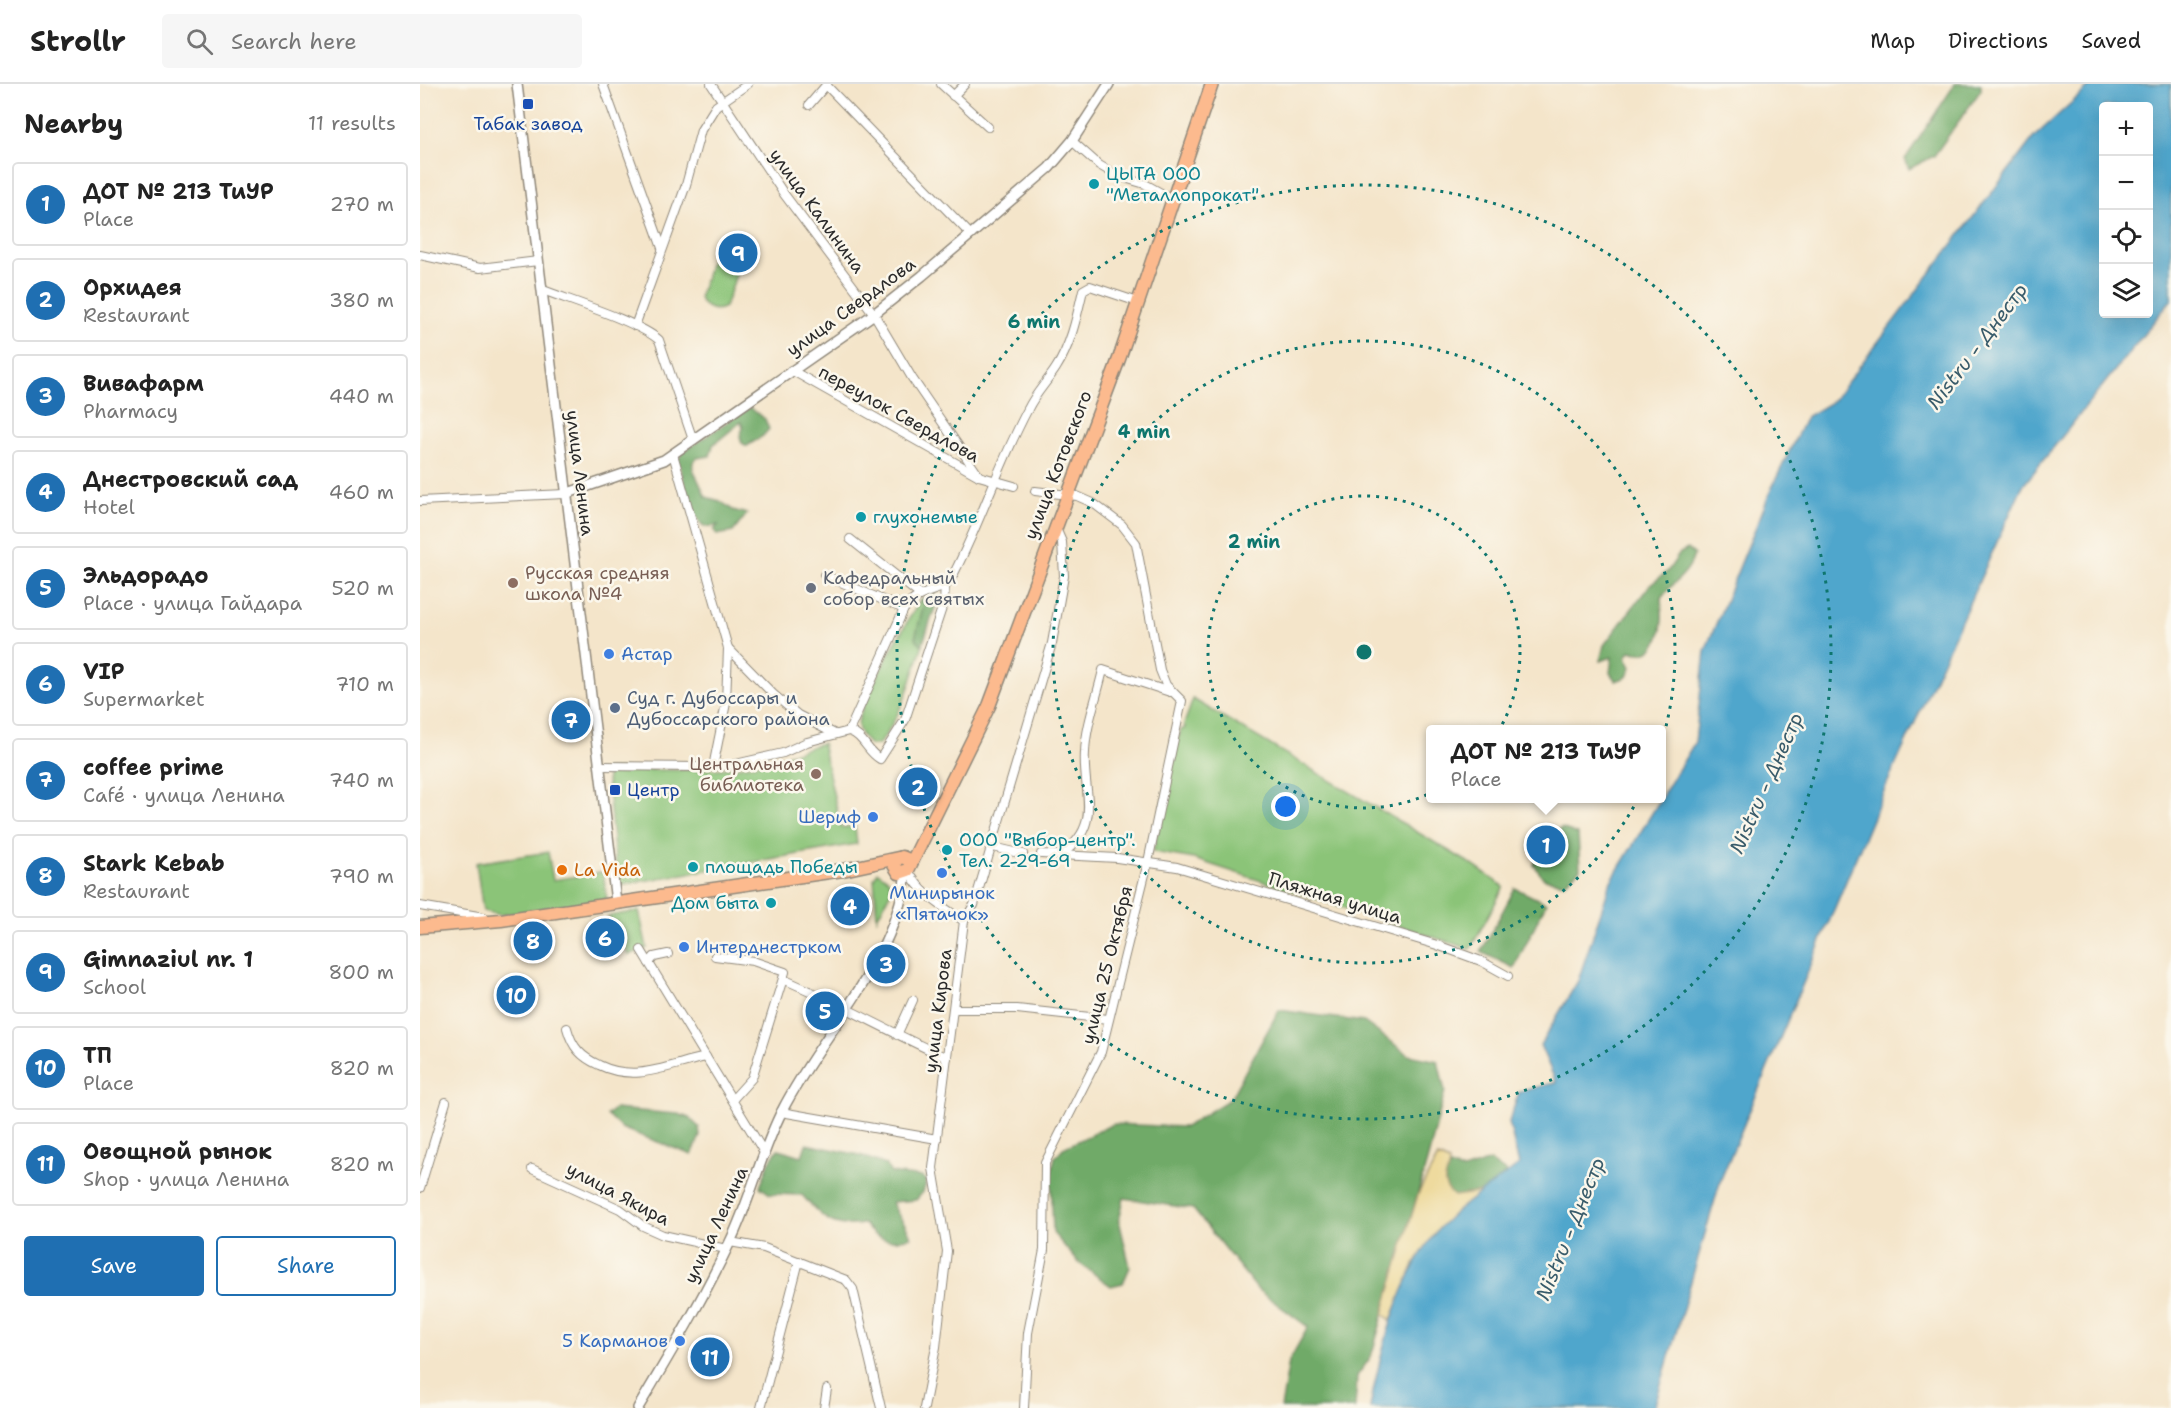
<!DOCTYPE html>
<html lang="en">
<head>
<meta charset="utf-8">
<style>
  body { margin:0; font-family:"Shantell Sans",sans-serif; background:#f6f6f6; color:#222 }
  .controls { position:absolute; right:18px; top:18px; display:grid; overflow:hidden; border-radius:6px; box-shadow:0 6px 24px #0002 }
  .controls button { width:54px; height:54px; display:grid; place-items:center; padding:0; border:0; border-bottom:2px solid #e0e0e0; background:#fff; color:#222; font:30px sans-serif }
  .you { position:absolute; left:866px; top:723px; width:21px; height:21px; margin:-15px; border:4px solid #fff; border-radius:50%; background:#1a73e8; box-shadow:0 0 0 9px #1a73e833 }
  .badge { display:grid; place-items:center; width:39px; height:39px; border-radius:50%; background:#1f6fb2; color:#fff; font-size:20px; font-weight:700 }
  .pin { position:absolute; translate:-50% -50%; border:3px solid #fff; box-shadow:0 2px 6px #0006 }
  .popup { position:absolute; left:1006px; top:641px; width:240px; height:78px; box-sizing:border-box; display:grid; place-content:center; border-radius:6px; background:#fff; filter:drop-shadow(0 2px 4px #0005); font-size:20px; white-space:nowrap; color:#767676 }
  .popup b { font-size:22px; color:#222 }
  .popup::after { content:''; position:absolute; left:50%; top:100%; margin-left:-12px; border:12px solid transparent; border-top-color:#fff }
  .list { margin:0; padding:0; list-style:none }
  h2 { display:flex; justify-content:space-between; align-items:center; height:78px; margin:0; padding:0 24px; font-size:26px }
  h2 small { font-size:20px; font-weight:400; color:#767676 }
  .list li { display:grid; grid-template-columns:39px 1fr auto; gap:18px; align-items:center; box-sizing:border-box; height:84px; margin:0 12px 12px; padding:0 12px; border:2px solid #e0e0e0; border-radius:6px }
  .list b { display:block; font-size:22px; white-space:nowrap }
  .list p { margin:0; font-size:20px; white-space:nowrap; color:#767676 }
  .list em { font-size:20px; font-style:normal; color:#767676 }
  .actions { display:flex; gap:12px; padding:18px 24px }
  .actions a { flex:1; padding:14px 0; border:2px solid #1f6fb2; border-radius:6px; text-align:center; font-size:21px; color:#1f6fb2 }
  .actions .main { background:#1f6fb2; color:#fff }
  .icon { flex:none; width:33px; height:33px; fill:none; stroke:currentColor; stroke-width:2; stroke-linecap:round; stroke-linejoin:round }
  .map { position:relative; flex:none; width:1751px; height:1324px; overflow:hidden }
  header { display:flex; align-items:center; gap:36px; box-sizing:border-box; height:84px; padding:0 30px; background:#fff; border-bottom:2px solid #e0e0e0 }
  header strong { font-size:28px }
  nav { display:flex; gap:33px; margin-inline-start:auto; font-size:21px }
  .search { width:420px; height:54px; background:#f6f6f6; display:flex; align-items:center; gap:15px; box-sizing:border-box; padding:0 21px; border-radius:6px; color:#767676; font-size:22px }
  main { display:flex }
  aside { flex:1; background:#fff }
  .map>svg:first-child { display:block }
  .green { fill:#8bc478; stroke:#5b7852; stroke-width:1.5 }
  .forest { fill:#70aa68; stroke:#4e6a4a; stroke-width:1.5 }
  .sand { fill:#eeda9e; stroke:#8c8264; stroke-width:1.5 }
  .water { fill:#4fa6cc; stroke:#3d687c; stroke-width:1.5; fill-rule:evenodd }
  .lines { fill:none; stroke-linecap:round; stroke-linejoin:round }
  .minor-casing { stroke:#90887a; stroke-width:10 }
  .tertiary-casing { stroke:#90887a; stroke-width:12 }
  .trunk-casing { stroke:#90887a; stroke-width:15 }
  .minor { stroke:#fff; stroke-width:8 }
  .tertiary { stroke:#fff; stroke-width:9 }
  .trunk { stroke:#fcba8e; stroke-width:12 }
  .ring { fill:none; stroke:#0f766e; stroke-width:3; stroke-dasharray:3 6 }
  .transit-dot { fill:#1a4fb4; stroke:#fbf7ec; stroke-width:2 }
  .culture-dot { fill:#0f9aa8; stroke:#fbf7ec; stroke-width:2 }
  .education-dot { fill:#8d6e63; stroke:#fbf7ec; stroke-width:2 }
  .worship-dot { fill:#6b7280; stroke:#fbf7ec; stroke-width:2 }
  .shop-dot { fill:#3f7fe0; stroke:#fbf7ec; stroke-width:2 }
  .service-dot { fill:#5c6f8a; stroke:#fbf7ec; stroke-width:2 }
  .food-dot { fill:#e8710a; stroke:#fbf7ec; stroke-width:2 }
  .labels { text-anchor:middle; stroke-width:5; stroke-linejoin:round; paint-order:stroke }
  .transit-label { font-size:18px; fill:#164399; stroke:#fbf7ec }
  .culture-label { font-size:18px; fill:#0d838f; stroke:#fbf7ec; text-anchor:start }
  .street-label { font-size:18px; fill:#2b2b2b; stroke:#fbf7ec }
  .education-label { font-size:18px; fill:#785e54; stroke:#fbf7ec; text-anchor:start }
  .worship-label { font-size:18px; fill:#5b616d; stroke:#fbf7ec; text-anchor:start }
  .shop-label { font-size:18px; fill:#366cbe; stroke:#fbf7ec; text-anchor:start }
  .service-label { font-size:18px; fill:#4e5e75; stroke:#fbf7ec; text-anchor:start }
  .food-label { font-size:18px; fill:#c56008; stroke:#fbf7ec; text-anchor:start }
  .water-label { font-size:20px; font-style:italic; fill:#395c6b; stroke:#fbf7ec }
  .centre { fill:#0f766e; stroke:#fbf7ec; stroke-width:3 }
  .ring-label { font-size:18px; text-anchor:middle; font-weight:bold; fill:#0f766e; stroke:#fbf7ec; stroke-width:5; stroke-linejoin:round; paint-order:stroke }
</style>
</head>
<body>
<header>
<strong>Strollr</strong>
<div class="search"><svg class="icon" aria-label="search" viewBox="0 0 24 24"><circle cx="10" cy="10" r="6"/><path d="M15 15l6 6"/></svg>Search here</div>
<nav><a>Map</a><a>Directions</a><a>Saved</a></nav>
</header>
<main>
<aside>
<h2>Nearby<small>11 results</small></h2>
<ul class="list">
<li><span class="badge">1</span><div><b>ДОТ № 213 ТиУР</b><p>Place</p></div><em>270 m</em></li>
<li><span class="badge">2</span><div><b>Орхидея</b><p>Restaurant</p></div><em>380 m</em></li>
<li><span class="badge">3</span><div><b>Вивафарм</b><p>Pharmacy</p></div><em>440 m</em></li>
<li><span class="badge">4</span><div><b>Днестровский сад</b><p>Hotel</p></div><em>460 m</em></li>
<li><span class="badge">5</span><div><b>Эльдорадо</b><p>Place · улица Гайдара</p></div><em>520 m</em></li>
<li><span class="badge">6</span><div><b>VIP</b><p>Supermarket</p></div><em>710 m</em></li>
<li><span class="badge">7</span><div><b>coffee prime</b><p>Café · улица Ленина</p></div><em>740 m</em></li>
<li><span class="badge">8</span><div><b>Stark Kebab</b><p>Restaurant</p></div><em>790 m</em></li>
<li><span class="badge">9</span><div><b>Gimnaziul nr. 1</b><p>School</p></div><em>800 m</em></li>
<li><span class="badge">10</span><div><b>ТП</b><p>Place</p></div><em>820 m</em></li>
<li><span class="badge">11</span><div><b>Овощной рынок</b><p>Shop · улица Ленина</p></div><em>820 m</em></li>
</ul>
<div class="actions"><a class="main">Save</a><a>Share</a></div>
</aside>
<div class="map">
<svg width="1751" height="1324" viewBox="0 0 1751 1324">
  <rect width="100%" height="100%" fill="#fbf7ec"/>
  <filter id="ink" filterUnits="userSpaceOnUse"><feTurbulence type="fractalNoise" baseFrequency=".0167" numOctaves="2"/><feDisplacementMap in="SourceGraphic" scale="12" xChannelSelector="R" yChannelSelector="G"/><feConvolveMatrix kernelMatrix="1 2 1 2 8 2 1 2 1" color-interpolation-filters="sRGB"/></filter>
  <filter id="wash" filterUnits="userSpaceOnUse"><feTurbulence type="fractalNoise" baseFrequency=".008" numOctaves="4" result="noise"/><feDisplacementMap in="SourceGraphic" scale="24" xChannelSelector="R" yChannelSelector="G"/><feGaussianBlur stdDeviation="1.35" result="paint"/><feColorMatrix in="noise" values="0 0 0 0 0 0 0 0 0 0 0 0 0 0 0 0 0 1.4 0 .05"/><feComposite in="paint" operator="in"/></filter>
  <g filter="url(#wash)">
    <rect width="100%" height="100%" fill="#f4e5ca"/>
    <!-- green -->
    <g class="green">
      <path d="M308 148 319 150 324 156 325 165 305 223C295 229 283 224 279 214L297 157Z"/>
      <path d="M514 509 516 521C498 567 490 622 458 661H450C445 656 439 650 438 642 438 621 487 538 500 516Z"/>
      <path d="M773 615 1051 780 1084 803 1050 865 774 775 733 768 755 664 761 646 765 644 764 640Z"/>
      <path d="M402 659 421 744 435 742 437 760 200 801 195 775 186 685C234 685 284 689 331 681 355 676 379 667 402 659Z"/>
      <path d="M128 768 133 796 183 788 187 815 81 831 63 827 56 779Z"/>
      <path d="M458 788 469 796 471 807 457 834 454 794Z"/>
      <path d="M219 827 227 864 209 871 188 832Z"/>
    </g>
    <!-- forest -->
    <g class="forest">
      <path d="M1535 0H1561V6L1514 72 1489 85 1485 75Z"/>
      <path d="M329 323 345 335 349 345 343 352 327 362 322 359 320 352 323 344 321 338 293 361 290 372 277 374 273 378V385L286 413 300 417 313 426 327 430 313 448 297 451 294 446 298 441C293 442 288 444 284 442 272 435 262 390 258 376L262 369Z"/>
      <path d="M1268 465 1274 470C1270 490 1252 498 1241 515 1244 537 1243 578 1210 567L1206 573 1211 583 1207 593 1196 597 1190 589 1192 573 1180 577 1184 561 1229 502 1248 487 1260 469Z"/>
      <path d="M514 509 516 521 502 561 495 554 504 520 500 516Z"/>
      <path d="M1141 744 1158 750 1160 785 1145 799 1124 795 1114 781 1118 766Z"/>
      <path d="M1095 804 1126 819 1094 884 1061 868Z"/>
      <path d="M859 926 944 938 989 971 1018 977 1025 1007 1008 1074 951 1273 937 1292 935 1324H861L869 1277 888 1243 838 1206 773 1125 704 1114 699 1136 710 1183 703 1199 691 1202 659 1179 633 1149 631 1090 635 1073 643 1064 693 1040 765 1043 810 1015Z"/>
      <path d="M194 1025 258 1030 269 1034 279 1043 280 1052 272 1071 201 1044 187 1031Z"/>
      <path d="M386 1060 440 1071 466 1081 471 1089 503 1093 507 1097 503 1108 496 1116 472 1118C476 1131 486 1139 491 1153 471 1159 456 1157 444 1140 411 1145 403 1134 382 1111L350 1110 340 1103 349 1079 358 1065 382 1072Z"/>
      <path d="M1070 1077 1087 1089 1063 1108 1034 1112 1026 1105 1024 1092 1030 1083 1043 1086Z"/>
    </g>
    <!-- sand -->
    <path class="sand" d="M1018 1073 1029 1078C1029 1094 1017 1097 1034 1112L1063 1108 1031 1132 994 1180 971 1236 963 1230 998 1110Z"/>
    <!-- water -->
    <path class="water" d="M1672 0H1751V216L1602 403 1466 702 1301 1095 1234 1324H950C961 1263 984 1174 1032 1131 1053 1113 1077 1097 1099 1081L1089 1038 1099 1008 1136 998 1120 961 1158 897 1191 797 1275 658 1285 567 1353 401 1386 333 1413 317 1614 53ZM1728 22V230H1684V22Z"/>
  </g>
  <g filter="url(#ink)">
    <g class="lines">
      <defs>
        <g id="minor">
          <path d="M183 0 242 164"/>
          <path d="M291 0 364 110 454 230 492 294 559 392"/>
          <path d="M521 0 568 43"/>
          <path d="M406 1 551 151"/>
          <path d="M533 12 545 0"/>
          <path d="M389 21 407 0"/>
          <path d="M652 57 679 81 698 92 725 100 752 115"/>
          <path d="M0 171 60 184 118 177"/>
          <path d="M123 206C151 217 219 238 239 256L273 356"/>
          <path d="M215 242 266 101 281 46 296 22 328 0"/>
          <path d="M371 286 559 392 594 402"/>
          <path d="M253 370 308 564 306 619 293 683"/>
          <path d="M0 417 145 410"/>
          <path d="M430 455 499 510"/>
          <path d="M404 491 484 525"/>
          <path d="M525 502 524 518 485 636 460 675C447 668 444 652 429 647L484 525C501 504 520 509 530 497 560 441 578 381 608 325 615 310 627 298 636 284 651 261 657 232 663 206L670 202 718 218"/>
          <path d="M308 564 353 610 378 631 415 650"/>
          <path d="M180 682 280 683 311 681 363 669 387 658 429 647"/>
          <path d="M569 762 603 770"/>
          <path d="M621 770 697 774 757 783 1017 861 1061 877 1088 892"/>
          <path d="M642 770C684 740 662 709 665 668 666 641 677 613 683 586L750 608"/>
          <path d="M488 786C501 811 522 822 544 837"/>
          <path d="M0 822 64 833"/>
          <path d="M221 866 345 1070"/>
          <path d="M295 872 333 877 365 888 332 994 313 1015"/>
          <path d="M229 879 234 873 248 870"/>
          <path d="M363 895C419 919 472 949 527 974"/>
          <path d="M535 925H597L688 935"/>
          <path d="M147 944C152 963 161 973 179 981 216 999 248 981 286 973"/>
          <path d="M477 951 493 916"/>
          <path d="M361 1028 517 1055"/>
          <path d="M112 1085 200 1125 223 1142 243 1151 306 1165"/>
          <path d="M0 1104 26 1018"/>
          <path d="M310 1158 344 1164 426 1196 433 1205 461 1324"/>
          <path d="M341 1324 379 1177"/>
          <path d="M404 1324 407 1305"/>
          <path d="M504 1324 516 1263 527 1167 513 1084 544 837 554 821 632 559 644 492 642 458 635 442"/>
          <path d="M604 1324 608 1249 624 1166 625 1079 681 968 728 778 762 617 746 601 740 586 716 459 702 441 673 419 657 412 615 407"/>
        </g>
        <g id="tertiary">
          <path d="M97 0 196 818"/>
          <path d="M145 410 244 376 454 230 502 192 629 84 652 57 689 0"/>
          <path d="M218 1324C250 1270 283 1215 310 1158 331 1115 341 1068 362 1027 403 946 475 881 486 788"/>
        </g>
        <g id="trunk">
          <path d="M490 781 489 776 482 773 476 776 474 781 479 789 488 786 569 622 699 275 792 0"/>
          <path d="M0 843 81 836 423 786 478 774"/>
        </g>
      </defs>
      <!-- minor casing -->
      <use href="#minor" class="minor-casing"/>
      <!-- tertiary casing -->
      <use href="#tertiary" class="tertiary-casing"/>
      <!-- trunk casing -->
      <use href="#trunk" class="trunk-casing"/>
      <!-- minor -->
      <use href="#minor" class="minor"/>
      <!-- tertiary -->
      <use href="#tertiary" class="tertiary"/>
      <!-- trunk -->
      <use href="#trunk" class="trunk"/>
    </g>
  </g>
  <!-- distance rings -->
  <g class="ring">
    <circle cx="944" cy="568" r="156"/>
    <circle cx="944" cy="568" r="311"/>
    <circle cx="944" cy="568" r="467"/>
  </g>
  <!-- markers -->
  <g class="transit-dot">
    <rect x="102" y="14" width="12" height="12" rx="3"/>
    <rect x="189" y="700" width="12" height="12" rx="3"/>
  </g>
  <g class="culture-dot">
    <circle cx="674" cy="100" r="6"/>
    <circle cx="441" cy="433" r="6"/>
    <circle cx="527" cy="766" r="6"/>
    <circle cx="273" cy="783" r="6"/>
    <circle cx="351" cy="819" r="6"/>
  </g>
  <g class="education-dot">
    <circle cx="93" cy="499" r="6"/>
    <circle cx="396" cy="690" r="6"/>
  </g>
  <circle class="worship-dot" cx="391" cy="504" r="6"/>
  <g class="shop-dot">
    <circle cx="189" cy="570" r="6"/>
    <circle cx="453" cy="733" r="6"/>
    <circle cx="522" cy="789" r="6"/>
    <circle cx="264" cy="863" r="6"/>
    <circle cx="260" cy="1257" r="6"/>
  </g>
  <circle class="service-dot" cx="195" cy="624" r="6"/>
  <circle class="food-dot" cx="142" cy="786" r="6"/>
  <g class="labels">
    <!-- transit labels -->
    <g class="transit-label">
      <text x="108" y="46">Табак завод</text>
      <text x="207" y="712" text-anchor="start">Центр</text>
    </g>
    <!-- culture labels -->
    <g class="culture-label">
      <text x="686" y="96">ЦЫТА ООО<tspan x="686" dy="21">"Металлопрокат"</tspan></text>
      <text x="453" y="439">глухонемые</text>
      <text x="539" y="762">ООО "Выбор-центр".<tspan x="539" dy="21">Тел. 2-29-69</tspan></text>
      <text x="285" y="789">площадь Победы</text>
      <text x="339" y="825" text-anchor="end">Дом быта</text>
    </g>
    <!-- street labels -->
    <g class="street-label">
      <text transform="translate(397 127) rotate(54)" y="6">улица Калинина</text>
      <text transform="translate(431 223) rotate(-36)" y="6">улица Свердлова</text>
      <text transform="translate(479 330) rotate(29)" y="6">переулок Свердлова</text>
      <text transform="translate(638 381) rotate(-69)" y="6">улица Котовского</text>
      <text transform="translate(160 389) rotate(83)" y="6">улица Ленина</text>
      <text transform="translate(915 814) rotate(17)" y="6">Пляжная улица</text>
      <text transform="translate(687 881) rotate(-76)" y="6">улица 25 Октября</text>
      <text transform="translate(518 927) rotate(-83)" y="6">улица Кирова</text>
      <text transform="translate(198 1110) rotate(28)" y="6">улица Якира</text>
      <text transform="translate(296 1141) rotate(-65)" y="6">улица Ленина</text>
    </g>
    <!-- education labels -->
    <g class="education-label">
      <text x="105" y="495">Русская средняя<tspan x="105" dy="21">школа №4</tspan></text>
      <text x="384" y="686" text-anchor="end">Центральная<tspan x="384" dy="21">библиотека</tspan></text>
    </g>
    <!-- worship labels -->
    <g class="worship-label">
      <text x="403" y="500">Кафедральный<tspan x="403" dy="21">собор всех святых</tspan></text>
    </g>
    <!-- shop labels -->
    <g class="shop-label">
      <text x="201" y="576">Астар</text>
      <text x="441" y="739" text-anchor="end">Шериф</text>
      <text x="522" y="815" text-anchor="middle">Минирынок<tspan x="522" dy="21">«Пятачок»</tspan></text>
      <text x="276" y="869">Интерднестрком</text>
      <text x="248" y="1263" text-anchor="end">5 Карманов</text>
    </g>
    <!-- service labels -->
    <g class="service-label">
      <text x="207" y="620">Суд г. Дубоссары и<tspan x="207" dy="21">Дубоссарского района</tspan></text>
    </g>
    <!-- food labels -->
    <g class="food-label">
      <text x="154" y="792">La Vida</text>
    </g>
    <!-- water labels -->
    <g class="water-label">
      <text transform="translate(1557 262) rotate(-53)" y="7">Nistru - Днестр</text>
      <text transform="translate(1346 699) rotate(-66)" y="7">Nistru - Днестр</text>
      <text transform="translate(1150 1145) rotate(-68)" y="7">Nistru - Днестр</text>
    </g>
  </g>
  <circle cx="944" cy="568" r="9" class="centre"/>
  <g class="ring-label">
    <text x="614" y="244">6 min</text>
    <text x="724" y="354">4 min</text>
    <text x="834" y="464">2 min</text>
  </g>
</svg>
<div class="controls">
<button>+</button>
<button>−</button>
<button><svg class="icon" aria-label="locate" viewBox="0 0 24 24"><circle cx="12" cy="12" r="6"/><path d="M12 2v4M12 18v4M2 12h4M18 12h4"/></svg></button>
<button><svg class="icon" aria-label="layers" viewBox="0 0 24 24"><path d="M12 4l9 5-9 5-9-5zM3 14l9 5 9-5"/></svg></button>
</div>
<div class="you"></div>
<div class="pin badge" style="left:1126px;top:761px">1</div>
<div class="popup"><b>ДОТ № 213 ТиУР</b>Place</div>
<div class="pin badge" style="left:498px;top:703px">2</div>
<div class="pin badge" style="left:466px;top:880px">3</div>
<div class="pin badge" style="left:430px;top:822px">4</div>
<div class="pin badge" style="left:405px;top:927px">5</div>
<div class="pin badge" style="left:185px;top:854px">6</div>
<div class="pin badge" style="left:151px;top:636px">7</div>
<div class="pin badge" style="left:113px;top:857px">8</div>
<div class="pin badge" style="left:318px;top:169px">9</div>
<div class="pin badge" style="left:96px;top:911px">10</div>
<div class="pin badge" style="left:290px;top:1273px">11</div>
</div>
</main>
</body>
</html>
